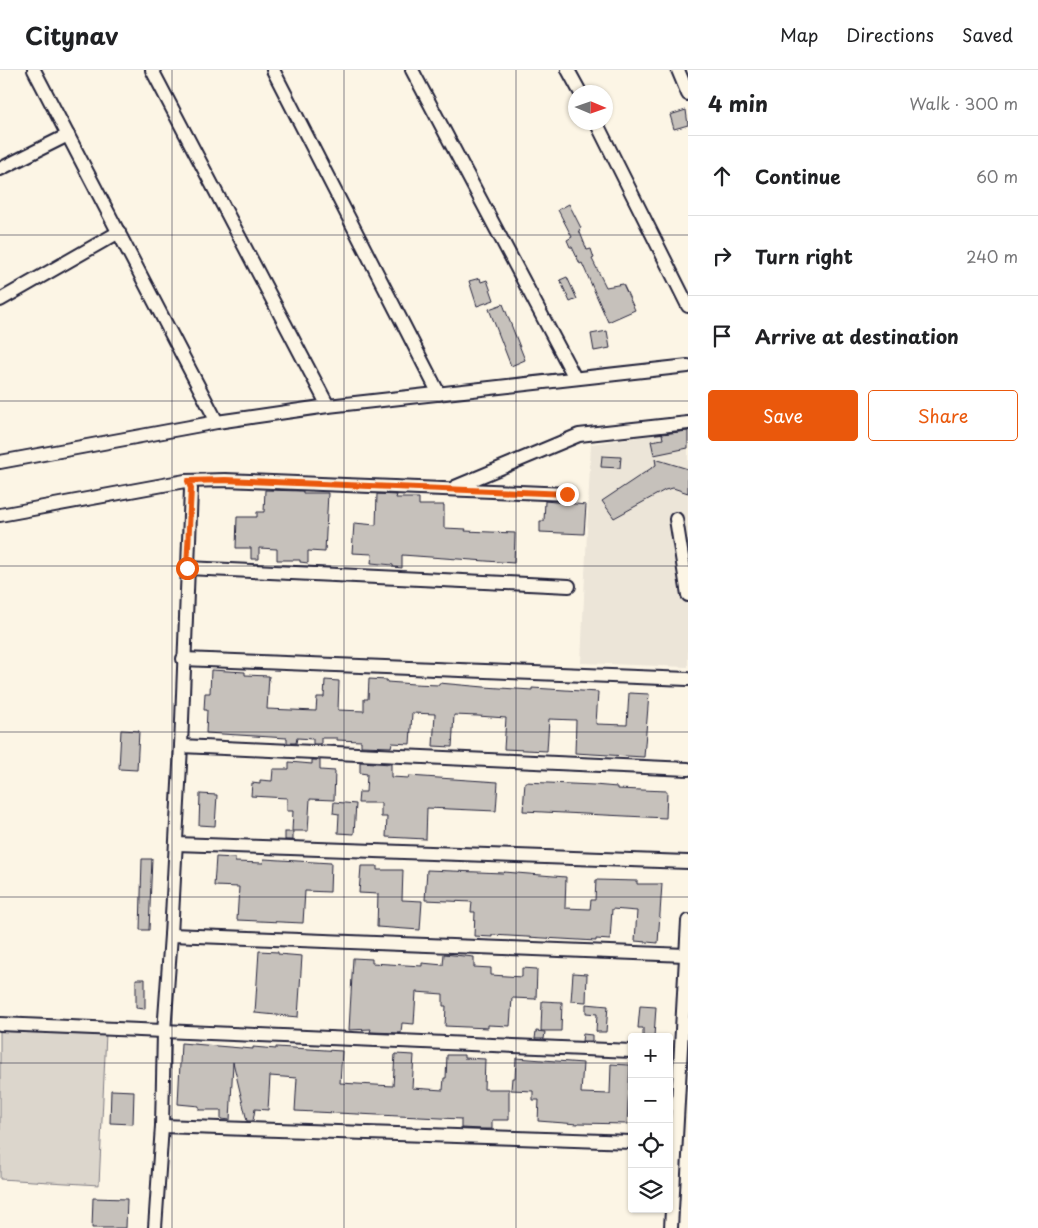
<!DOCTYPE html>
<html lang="en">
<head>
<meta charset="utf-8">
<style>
  body { margin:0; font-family:"Playpen Sans",sans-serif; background:#f6f6f6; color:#202124 }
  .controls { position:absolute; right:15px; bottom:15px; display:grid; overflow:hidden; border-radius:5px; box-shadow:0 1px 4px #0004 }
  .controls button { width:45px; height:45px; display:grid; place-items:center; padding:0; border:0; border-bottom:1px solid #e0e0e0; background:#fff; color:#202124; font:25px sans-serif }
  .compass { position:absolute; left:568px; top:15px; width:45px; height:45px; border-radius:50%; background:#fff; box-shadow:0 1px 4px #0004; rotate:92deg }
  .stop { position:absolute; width:15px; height:15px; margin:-11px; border:4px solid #ea580c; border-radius:50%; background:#fff }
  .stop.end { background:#ea580c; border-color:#fff; box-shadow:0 1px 5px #0008 }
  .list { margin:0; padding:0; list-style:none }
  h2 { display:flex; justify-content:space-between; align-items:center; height:65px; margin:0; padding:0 20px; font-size:21px }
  h2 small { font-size:16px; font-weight:400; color:#757577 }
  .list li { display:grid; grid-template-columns:32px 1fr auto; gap:15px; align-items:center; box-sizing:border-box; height:80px; padding:0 20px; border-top:1px solid #e0e0e0 }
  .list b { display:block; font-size:19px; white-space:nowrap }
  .list em { font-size:16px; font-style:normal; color:#757577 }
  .actions { display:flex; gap:10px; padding:15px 20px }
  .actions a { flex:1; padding:11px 0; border:1px solid #ea580c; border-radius:5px; text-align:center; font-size:18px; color:#ea580c }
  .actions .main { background:#ea580c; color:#fff }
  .icon { flex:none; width:28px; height:28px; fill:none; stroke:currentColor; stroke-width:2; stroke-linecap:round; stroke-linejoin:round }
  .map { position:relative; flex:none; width:688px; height:1158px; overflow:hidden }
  header { display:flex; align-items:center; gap:30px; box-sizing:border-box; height:70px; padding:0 25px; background:#fff; border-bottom:1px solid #e0e0e0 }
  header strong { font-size:24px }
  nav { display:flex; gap:28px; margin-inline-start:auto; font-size:18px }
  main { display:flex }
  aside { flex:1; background:#fff }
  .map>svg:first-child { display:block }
  .built { fill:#ece5d8 }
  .green { fill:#dcd6cc; stroke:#7f7c84 }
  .building { fill:#c6c1bb; stroke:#22223b }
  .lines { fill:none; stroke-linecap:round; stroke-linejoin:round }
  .minor-casing { stroke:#22223b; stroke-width:16 }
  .minor { stroke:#fcf5e5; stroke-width:12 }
  .route { stroke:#ea580c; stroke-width:6 }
  .grid { fill:none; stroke:#22223b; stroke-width:1; stroke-opacity:0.55 }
</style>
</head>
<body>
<header>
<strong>Citynav</strong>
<nav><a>Map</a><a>Directions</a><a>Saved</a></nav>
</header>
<main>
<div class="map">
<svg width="688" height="1158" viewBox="0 0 688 1158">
  <rect width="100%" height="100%" fill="#fcf5e5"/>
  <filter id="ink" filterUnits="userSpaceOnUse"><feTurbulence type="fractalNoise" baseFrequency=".02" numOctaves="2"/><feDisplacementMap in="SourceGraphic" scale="10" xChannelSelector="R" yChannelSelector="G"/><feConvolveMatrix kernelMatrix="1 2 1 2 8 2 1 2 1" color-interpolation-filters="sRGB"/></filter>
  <g filter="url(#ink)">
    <!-- built -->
    <path class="built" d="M688 360V597L581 593 591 374Z"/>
    <!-- green -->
    <path class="green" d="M0 959 106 963 99 1115 0 1109Z"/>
    <!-- building -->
    <g class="building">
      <path d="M686 40 688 55 674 59 670 45Z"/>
      <path d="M569 134 581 158 579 160 587 180 591 179 594 188 592 189 606 217 623 214 635 240 608 252 582 193 580 194 572 177H570L567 170 572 167 558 140Z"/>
      <path d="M567 207 577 229 570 232 560 210Z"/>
      <path d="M480 208 481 212 487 210 494 230 477 236 469 211Z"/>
      <path d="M503 234 525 290 511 296 489 239Z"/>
      <path d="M607 261 610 278 594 281 591 264Z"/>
      <path d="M688 361V378L654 385 651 371 663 369 662 364Z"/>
      <path d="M602 386 621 387 620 398 601 397Z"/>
      <path d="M655 389 688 399V423L673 418 665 420 614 448 602 431 656 395Z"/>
      <path d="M265 420 303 421V423H328L325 482 308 481V493L300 492V490H277V479L259 478V489H251V478H236L237 447H257V442H264Z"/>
      <path d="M377 424 397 425 396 428H419V435H444V458L466 459 465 461 515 463 514 493 402 485V498L393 497V495L371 493 372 484 352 483 354 453 376 455Z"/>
      <path d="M545 431 586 435 584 464 540 462V451H544Z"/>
      <path d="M211 600 245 602V605L269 606 267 639 316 641 317 627H324L325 610 339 611 338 640 364 641V629H368L369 609 387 610V612L414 614 439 615V613L484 617 532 620V618L598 622 596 654 627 655 629 623 649 624 644 687 575 683 576 650 549 649 547 681 504 679 506 648 478 646 454 645 452 677 433 676 435 644 412 643 410 674 392 673 391 677 361 676V671L337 670V668H321V674H313V669L297 668 296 673H287V668L206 663 207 640H204L205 623H210Z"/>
      <path d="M121 660 139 661 137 700 119 699Z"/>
      <path d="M312 690H320V700L335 701 334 730 310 729 308 761H292L293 741H287V728L251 726 252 713 260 714V710L272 711 273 699H289V692L312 694Z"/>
      <path d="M360 692 391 694V707L409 708V706L498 712 496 741 427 738 426 769 386 767 387 747H381V733H358L359 722H366L367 704 360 703Z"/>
      <path d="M525 712 594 715 617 717V719L667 721 666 748 523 741Z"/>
      <path d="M200 724 217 725 215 756 199 755Z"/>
      <path d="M334 732 356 734 354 764 338 763 339 744 333 743Z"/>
      <rect x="285" y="762" width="8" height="8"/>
      <path d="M216 787 235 788V792L263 793 264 789 331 793 330 822 305 821 303 853 237 850 239 817 214 816Z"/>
      <path d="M142 789H152L149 860H140Z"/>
      <path d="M361 796H377V800H403L402 830 422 831 420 860 377 857 378 824 359 823Z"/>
      <path d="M427 800 503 803 504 802 566 807 565 838 590 839 591 830H595L596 810 637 811V814H662L658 873 635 871 637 841 612 839 610 870 596 869V871L492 865V867L474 866 475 842H471L472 832 425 830Z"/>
      <path d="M259 881 278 882V884L302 886 298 947 255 943Z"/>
      <path d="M444 884 474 887V897L491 898V905L522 907V898L537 899 536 929 512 928 510 956 488 955V958L445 956 446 936H443V924L416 922 414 954 402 953 401 963 370 962 371 959 349 960 353 888 372 889V893L422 896V893L443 895Z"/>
      <path d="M573 903 587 904 586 932 571 931Z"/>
      <path d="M136 909H145V939L136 938Z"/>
      <path d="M542 931 562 932 561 961H541Z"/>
      <path d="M586 934 608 936 606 962H596L597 944 586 943Z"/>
      <path d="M640 936 656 937 654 967H643V958H638Z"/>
      <path d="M536 961 545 962 544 969H535Z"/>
      <path d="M583 964 592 965V971H582Z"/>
      <path d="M181 973 253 979V977L276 979V977L342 981 340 1013 393 1016 395 984 414 985 412 1018 443 1020 444 1008H446L447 985H464V988L485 989 484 1019H509V1050H492V1059H482L461 1058V1049L295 1041 297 1008 270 1006 268 1040 255 1039 253 1051H247L233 992 230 1050 221 1049V1040H199V1036L178 1034Z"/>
      <path d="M516 988 583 993 581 1023 610 1024 611 994 630 995 627 1054 578 1053V1054L538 1051 539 1030H533V1021L511 1020 512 1008H515Z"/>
      <path d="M111 1020 134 1021 133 1054 110 1053Z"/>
      <path d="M93 1128 127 1129 126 1158H92Z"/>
    </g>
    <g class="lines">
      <defs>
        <g id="minor">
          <path d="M34 0 217 352"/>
          <path d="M152 0 328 336"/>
          <path d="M273 0 439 324"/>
          <path d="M412 0 575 308"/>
          <path d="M568 0 580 22"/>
          <path d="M678 0 688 24"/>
          <path d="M596 52 688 236"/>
          <path d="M0 99 68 65"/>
          <path d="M0 230 119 162"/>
          <path d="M0 392 217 352 328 336 688 296"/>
          <path d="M455 417 579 365 688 353"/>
          <path d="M0 445 185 411 225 410 567 424"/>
          <path d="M676 449 688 525"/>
          <path d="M187 498 569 516"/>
          <path d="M183 589 688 609"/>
          <path d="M181 676 688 699"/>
          <path d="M176 774 688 792"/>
          <path d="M171 865 686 885"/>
          <path d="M0 954 632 981"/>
          <path d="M162 1056 632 1072"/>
          <path d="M155 1158 162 1056 164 962 171 865 181 676 191 419 188 411"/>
          <path d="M671 1158 688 851"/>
        </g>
      </defs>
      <!-- minor casing -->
      <use href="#minor" class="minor-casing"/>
      <!-- minor -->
      <use href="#minor" class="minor"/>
    </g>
  </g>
  <g class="lines" filter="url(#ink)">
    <!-- route -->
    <path class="route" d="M187 498 191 418 188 411 225 410 567 424"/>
  </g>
  <!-- grid -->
  <path class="grid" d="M172 0V1158M344 0V1158M516 0V1158M0 165H688M0 331H688M0 496H688M0 662H688M0 827H688M0 993H632M669 993H688"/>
</svg>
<div class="controls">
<button>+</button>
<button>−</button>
<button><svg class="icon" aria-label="locate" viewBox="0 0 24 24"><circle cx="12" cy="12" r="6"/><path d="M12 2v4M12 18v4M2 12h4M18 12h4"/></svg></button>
<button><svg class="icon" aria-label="layers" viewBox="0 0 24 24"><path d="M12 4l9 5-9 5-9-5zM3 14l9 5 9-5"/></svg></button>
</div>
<svg class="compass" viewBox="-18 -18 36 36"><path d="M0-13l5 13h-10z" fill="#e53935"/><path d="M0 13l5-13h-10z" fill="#757577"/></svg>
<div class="stop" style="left:187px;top:498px"></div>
<div class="stop end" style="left:567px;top:424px"></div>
</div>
<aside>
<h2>4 min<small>Walk · 300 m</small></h2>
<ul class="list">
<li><svg class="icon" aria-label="ahead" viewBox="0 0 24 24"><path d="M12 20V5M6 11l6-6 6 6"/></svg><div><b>Continue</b></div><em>60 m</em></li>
<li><svg class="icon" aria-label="right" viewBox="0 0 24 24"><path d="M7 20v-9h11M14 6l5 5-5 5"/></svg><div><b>Turn right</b></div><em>240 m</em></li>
<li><svg class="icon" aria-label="arrive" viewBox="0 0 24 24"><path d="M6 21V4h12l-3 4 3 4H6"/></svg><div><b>Arrive at destination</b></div></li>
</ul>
<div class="actions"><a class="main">Save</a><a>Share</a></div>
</aside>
</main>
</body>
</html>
